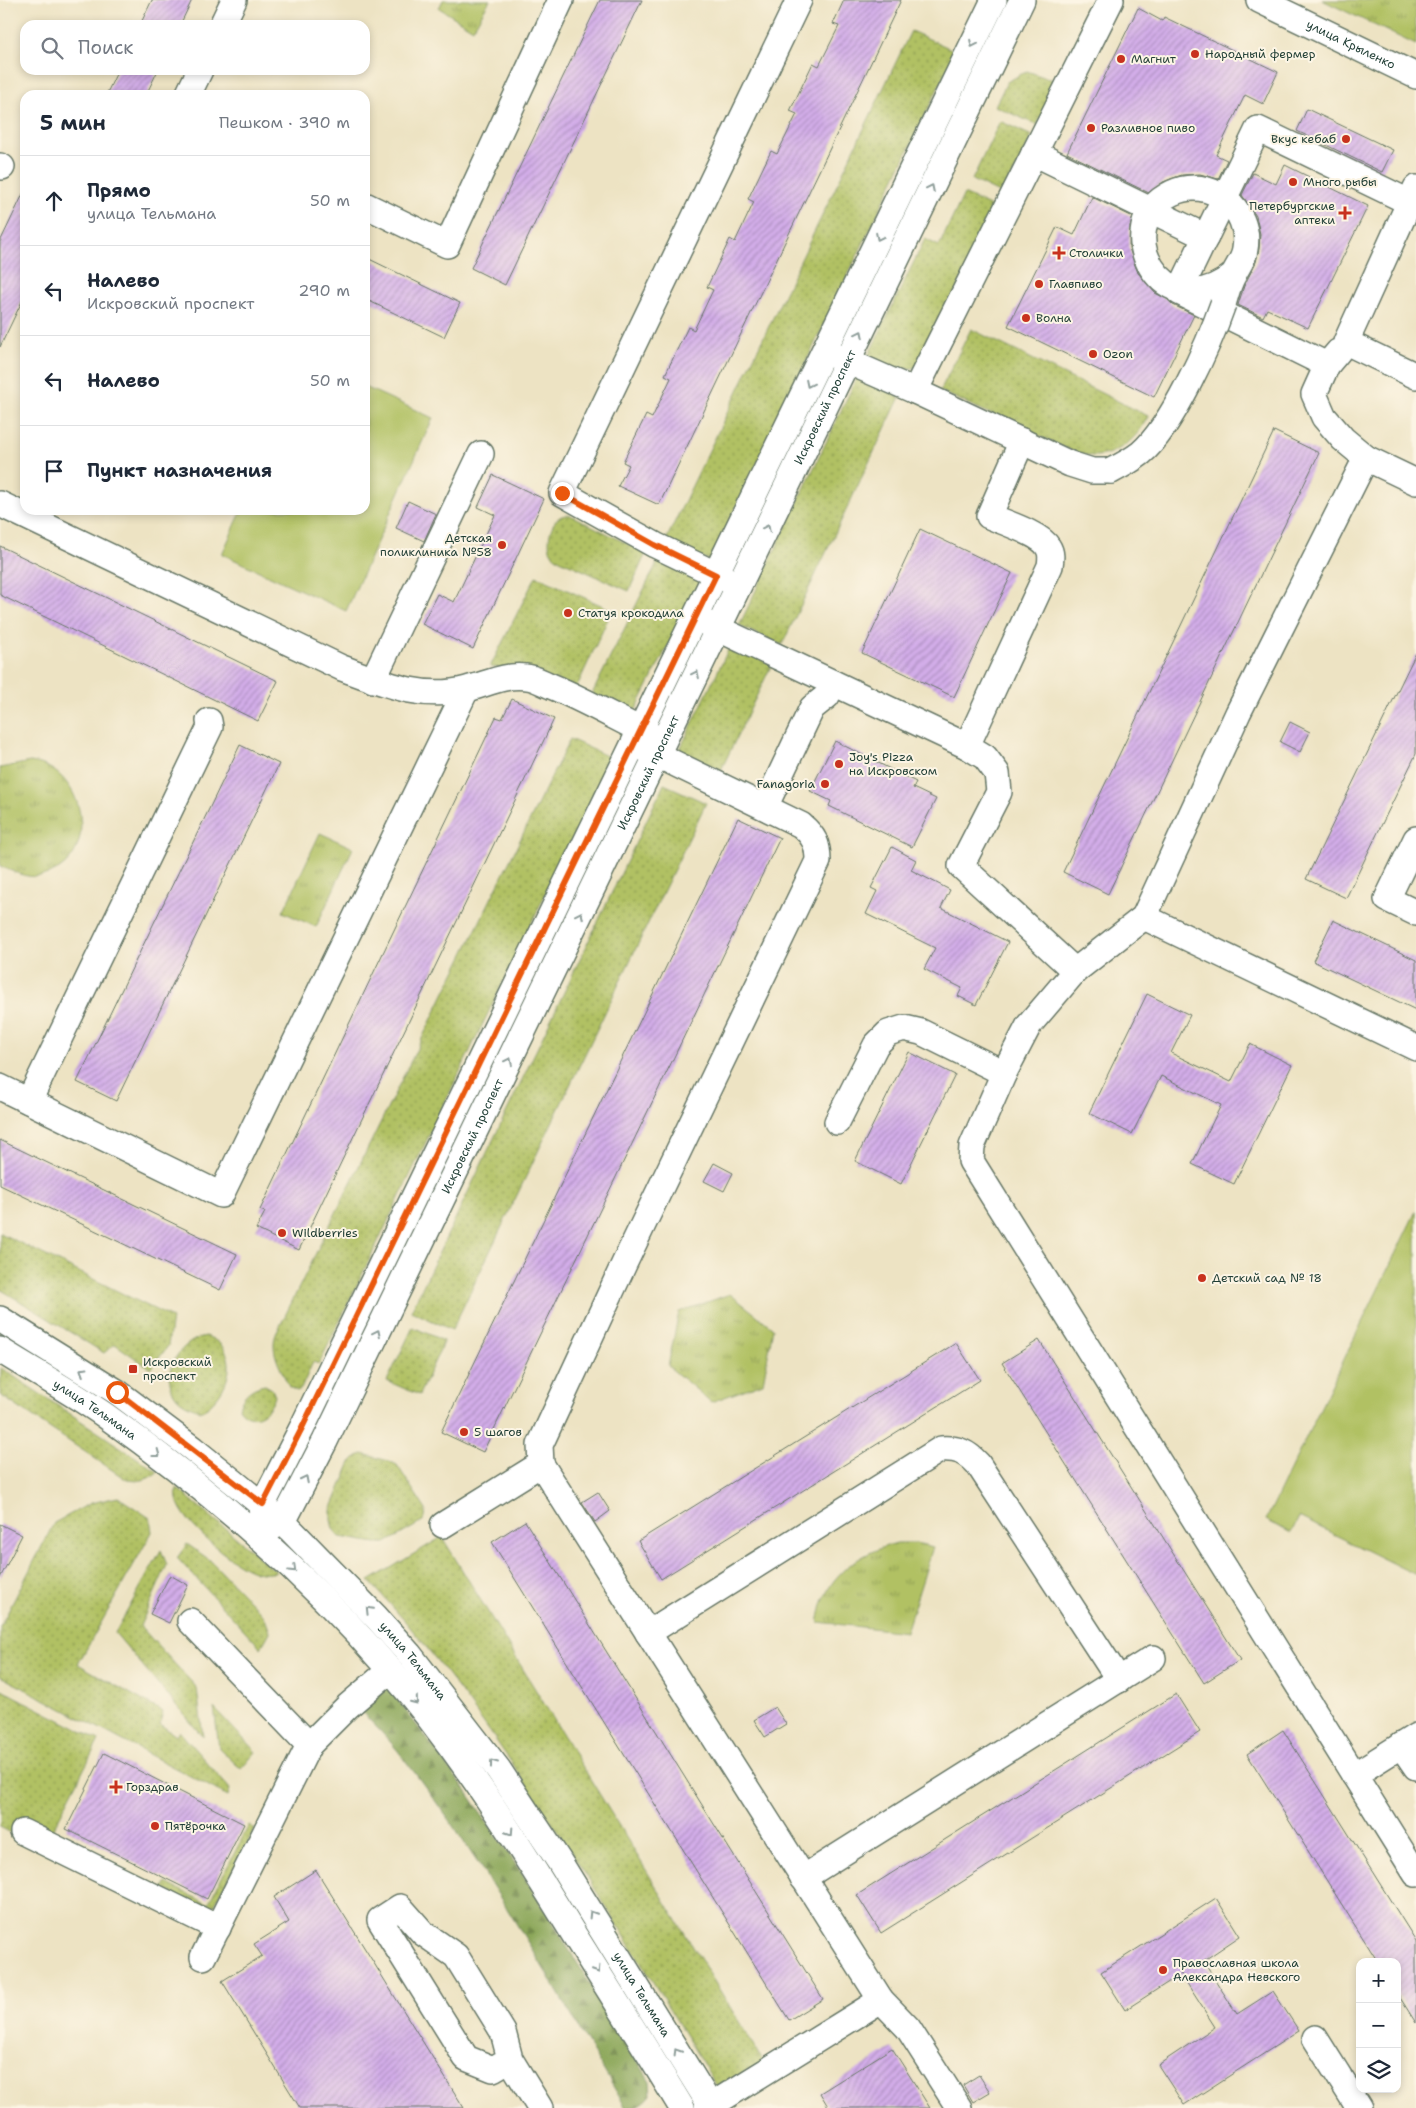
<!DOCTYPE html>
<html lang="ru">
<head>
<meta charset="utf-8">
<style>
  body { margin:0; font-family:"Shantell Sans",sans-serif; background:#f2f2f3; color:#1f2937 }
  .controls { position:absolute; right:15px; bottom:15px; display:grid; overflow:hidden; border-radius:10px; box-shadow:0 2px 8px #0003 }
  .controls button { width:45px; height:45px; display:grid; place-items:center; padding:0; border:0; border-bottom:1px solid #e0e1e3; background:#fff; color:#1f2937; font:25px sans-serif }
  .stop { position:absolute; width:15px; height:15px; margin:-11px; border:4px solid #ea580c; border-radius:50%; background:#fff }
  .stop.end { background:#ea580c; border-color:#fff; box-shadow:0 1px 5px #0008 }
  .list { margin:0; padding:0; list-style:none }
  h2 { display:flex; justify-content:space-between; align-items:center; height:65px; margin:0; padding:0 20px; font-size:21px }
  h2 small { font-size:16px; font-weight:400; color:#747a83 }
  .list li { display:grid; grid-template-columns:32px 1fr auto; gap:15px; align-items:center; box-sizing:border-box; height:90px; padding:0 20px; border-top:1px solid #e0e1e3 }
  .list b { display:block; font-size:19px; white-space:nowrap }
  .list p { margin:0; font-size:16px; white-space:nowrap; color:#747a83 }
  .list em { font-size:16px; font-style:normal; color:#747a83 }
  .icon { flex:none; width:28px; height:28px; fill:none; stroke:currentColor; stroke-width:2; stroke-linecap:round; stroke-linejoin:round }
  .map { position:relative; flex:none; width:1416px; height:2108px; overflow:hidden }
  .search { position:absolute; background:#fff; box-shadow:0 2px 8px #0003; left:20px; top:20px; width:350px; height:55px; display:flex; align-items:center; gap:12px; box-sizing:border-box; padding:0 18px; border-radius:15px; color:#747a83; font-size:19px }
  .panel { position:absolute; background:#fff; box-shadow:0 2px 8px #0003; left:20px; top:90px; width:350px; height:425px; border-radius:15px }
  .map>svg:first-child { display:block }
  .grass { fill:url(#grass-dots); stroke:#687f4c }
  .forest { fill:url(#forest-firs); stroke:#567247 }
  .park { fill:url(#park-tufts); stroke:#687f4c }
  .garden { fill:#b1c164; stroke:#687f4c }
  .building { fill:url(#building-hatch) }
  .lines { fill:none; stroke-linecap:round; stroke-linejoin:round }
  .minor-casing { stroke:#677766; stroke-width:28 }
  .minor { stroke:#fff; stroke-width:25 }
  .minor-bridge-casing { stroke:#677766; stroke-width:28; stroke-linecap:butt }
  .minor-bridge { stroke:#fff; stroke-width:25 }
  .oneway { stroke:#8f9e9a }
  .route { stroke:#ea580c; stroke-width:6 }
  .poi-dot { fill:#c8321e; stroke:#fcf5e5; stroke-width:2 }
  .labels { text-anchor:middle; stroke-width:4; stroke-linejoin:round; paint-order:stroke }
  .street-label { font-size:12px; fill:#1f3d34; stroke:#fcf5e5 }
  .poi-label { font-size:12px; fill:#1f3d34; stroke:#fcf5e5; text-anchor:start }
</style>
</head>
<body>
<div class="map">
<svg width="1416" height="2108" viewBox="0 0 1416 2108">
  <defs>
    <pattern id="grass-dots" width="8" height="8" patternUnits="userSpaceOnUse" patternTransform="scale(1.25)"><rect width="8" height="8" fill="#b1c164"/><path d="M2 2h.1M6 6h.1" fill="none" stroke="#8f9e53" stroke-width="1.8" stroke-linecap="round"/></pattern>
    <pattern id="forest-firs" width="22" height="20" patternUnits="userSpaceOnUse" patternTransform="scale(1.25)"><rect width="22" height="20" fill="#8ca75a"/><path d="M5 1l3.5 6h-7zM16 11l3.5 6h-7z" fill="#72894b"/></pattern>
    <pattern id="park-tufts" width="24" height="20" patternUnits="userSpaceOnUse" patternTransform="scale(1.25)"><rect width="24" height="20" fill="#b1c164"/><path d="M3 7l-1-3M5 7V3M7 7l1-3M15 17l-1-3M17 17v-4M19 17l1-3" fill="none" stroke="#8f9e53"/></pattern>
    <pattern id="building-hatch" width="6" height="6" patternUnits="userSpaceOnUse" patternTransform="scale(1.25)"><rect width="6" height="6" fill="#d3ade9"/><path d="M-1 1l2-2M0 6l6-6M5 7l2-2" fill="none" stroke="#ab8ebe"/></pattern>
  </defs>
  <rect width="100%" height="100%" fill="#fcf5e5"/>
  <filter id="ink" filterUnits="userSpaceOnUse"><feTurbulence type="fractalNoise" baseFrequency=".02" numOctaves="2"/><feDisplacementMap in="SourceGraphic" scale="10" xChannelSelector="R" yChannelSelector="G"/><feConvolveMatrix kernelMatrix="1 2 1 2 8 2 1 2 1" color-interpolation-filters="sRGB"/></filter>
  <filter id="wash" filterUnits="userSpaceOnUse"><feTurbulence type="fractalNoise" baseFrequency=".0096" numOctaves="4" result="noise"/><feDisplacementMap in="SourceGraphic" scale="20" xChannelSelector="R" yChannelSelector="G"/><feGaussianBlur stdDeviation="1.12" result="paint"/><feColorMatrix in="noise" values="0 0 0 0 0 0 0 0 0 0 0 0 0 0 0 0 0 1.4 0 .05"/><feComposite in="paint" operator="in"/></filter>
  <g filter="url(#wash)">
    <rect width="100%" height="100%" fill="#ede3c3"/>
    <!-- grass -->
    <g class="grass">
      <path d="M911 31 956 51 710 561 666 540Z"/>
      <path d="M1027 71 1058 82 1037 125 995 106 1007 82Z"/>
      <path d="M1000 121 1032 136 1003 195 972 180Z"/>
      <path d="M964 194 996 209 920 365C901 375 886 364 868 356L925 239 939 246Z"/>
      <path d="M971 329 1148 416C1139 437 1118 456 1093 456 1087 456 1080 453 1074 452L940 391Z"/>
      <path d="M857 377 900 397 782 645 739 626Z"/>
      <path d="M570 515 646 553 629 591 560 560C557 558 553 555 551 552 546 541 551 520 562 516 565 515 568 515 570 515Z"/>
      <path d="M659 559 702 579 633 715 591 696Z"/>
      <path d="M536 576 612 610 575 691 527 669 490 667Z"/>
      <path d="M730 646 772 664 721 770 679 751Z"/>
      <path d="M570 739 611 758 319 1364 313 1362 301 1389 297 1391 289 1387C282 1370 269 1352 276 1334Z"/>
      <path d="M664 784 706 803 452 1330 411 1311Z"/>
      <path d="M0 1233 172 1318 168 1346 151 1369 115 1344 104 1353 0 1289Z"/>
      <path d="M413 1327 444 1341 419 1395 387 1381Z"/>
      <path d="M206 1336C244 1349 230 1395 201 1411 192 1407 181 1404 175 1395 159 1372 181 1340 206 1336Z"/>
      <path d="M1 1368 158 1472C147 1480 140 1482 127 1480L0 1395Z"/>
      <path d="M265 1385 272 1389 275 1396C271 1413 251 1426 239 1408 242 1395 252 1387 265 1385Z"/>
      <path d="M363 1454 389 1461 397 1465 426 1510 425 1517 422 1522 386 1543H376L340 1537 333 1529 331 1520V1510L351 1462 357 1456Z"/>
      <path d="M177 1488 277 1572C268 1574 260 1574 251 1570 230 1562 181 1522 177 1499 176 1496 177 1491 177 1488Z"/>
      <path d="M118 1497 150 1518 152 1532 78 1664 163 1712 160 1724 176 1736 179 1731 230 1789 228 1796 0 1676V1627L54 1523 91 1503Z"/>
      <path d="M442 1537 763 2061 718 2088C650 1977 583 1866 509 1759 466 1697 421 1636 369 1581Z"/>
      <path d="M187 1544 210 1560 264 1616 270 1632 261 1648 177 1558Z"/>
      <path d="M161 1550 167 1565 140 1626 197 1688 203 1737 115 1633Z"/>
      <path d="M0 1689 99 1740 52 1831 26 1817 17 1836 0 1827Z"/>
      <path d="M214 1708 256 1752 241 1769 219 1748Z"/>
      <path d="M249 1825 255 1829 210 1913 163 1889 166 1883 208 1904Z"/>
    </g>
    <!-- forest -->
    <path class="forest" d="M388 1687 467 1792 525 1878 650 2081 651 2095C645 2103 636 2108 626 2108 554 1987 485 1862 398 1751 386 1736 372 1723 359 1709Z"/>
    <!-- park -->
    <g class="park">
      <path d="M443 0H490L473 29 439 8Z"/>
      <path d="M1322 0H1416V45Z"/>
      <path d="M30 762C88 767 103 866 40 876 27 879 12 871 0 866V768Z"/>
      <path d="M320 833 353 848 316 927 283 912Z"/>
      <path d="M730 1294 773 1328 763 1383 711 1402 668 1366 679 1312Z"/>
      <path d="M897 1543H916L933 1547 906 1632 818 1622C820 1615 821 1606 824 1599 835 1568 867 1551 897 1543Z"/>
    </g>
    <!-- garden -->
    <g class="garden">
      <path d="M365 387 433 418 346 611 222 554 242 510H365Z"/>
      <path d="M1416 1211V1575L1299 1517 1291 1533 1266 1520Z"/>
    </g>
    <g id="blocks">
      <!-- building -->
      <g class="building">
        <path d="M152 0H192L180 25H140Z"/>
        <path d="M600 0H642L505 285 471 268Z"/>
        <path d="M844 0H901L659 505 618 486 629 465 623 462 646 415 652 418 671 378 665 375 688 327 694 330 713 290 707 287 730 239 735 242 754 202 748 199 771 151 777 154 797 114 790 111 813 63 819 66 839 26 833 24Z"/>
        <path d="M1138 8 1162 21 1164 17 1278 72 1263 104 1245 95 1216 155 1227 160 1218 179 1200 174 1182 175 1163 182 1149 193 1067 153Z"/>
        <path d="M118 70H158L146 95H106Z"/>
        <path d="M1307 109 1393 150 1382 172 1297 131Z"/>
        <path d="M1285 165 1368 206 1308 328 1267 309 1263 317 1238 305 1244 286 1256 262 1259 249 1260 234 1256 216 1242 195 1253 173 1276 184Z"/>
        <path d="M25 190V295L0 347V242Z"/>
        <path d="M1092 197 1133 217 1130 227 1129 248 1138 273 1155 293 1167 299 1173 305 1194 315 1154 397 1008 326 1057 227 1074 235Z"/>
        <path d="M365 257 460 303 444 337 365 299Z"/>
        <path d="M1274 431 1319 453 1108 894 1063 872Z"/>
        <path d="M493 475 544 499 473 649 422 624 437 594 454 602 495 515 478 507Z"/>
        <path d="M408 501 436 514 424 541 396 528Z"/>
        <path d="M920 529 1012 573 954 697 862 653Z"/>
        <path d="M0 546 278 681 258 721 0 595Z"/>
        <path d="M1416 653V754L1346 898 1306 879Z"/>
        <path d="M512 699 554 719 299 1250 256 1229 265 1212 260 1210 496 717 502 719Z"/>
        <path d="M1290 722 1310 732 1300 752 1280 742Z"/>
        <path d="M835 741 916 782 913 788 936 799 912 847 829 806 831 801 810 791Z"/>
        <path d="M240 745 279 764 116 1101 77 1082Z"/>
        <path d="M738 818 780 838 483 1452 441 1432Z"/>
        <path d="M892 847 916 860 911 870 950 890 941 908 1008 942 976 1005 958 996 962 988 924 969 935 948 866 914 877 891 871 888Z"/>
        <path d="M1333 920 1416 960V1010L1313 961Z"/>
        <path d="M1147 994 1190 1015 1171 1053 1231 1082 1250 1044 1292 1065 1234 1184 1192 1164 1221 1105 1161 1076 1132 1134 1089 1113Z"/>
        <path d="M909 1052 955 1075 901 1184 855 1161Z"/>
        <path d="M0 1140 237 1254 220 1290 0 1185Z"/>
        <path d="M714 1163 733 1173 724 1191 704 1181Z"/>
        <path d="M1039 1340 1240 1660 1204 1683 1002 1363Z"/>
        <path d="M956 1343 980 1380 661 1579 638 1541Z"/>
        <path d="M598 1492 610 1511 595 1522 582 1502Z"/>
        <path d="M525 1521 823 1999 789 2020 492 1542Z"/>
        <path d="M0 1524 22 1535 0 1578Z"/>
        <path d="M170 1575 188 1585 169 1623 150 1614Z"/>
        <path d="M1176 1694 1200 1732 881 1933 857 1895Z"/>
        <path d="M775 1707 786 1724 765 1737 754 1720Z"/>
        <path d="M1283 1730 1416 1941V2023L1397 1993V1962H1378L1247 1754Z"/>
        <path d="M104 1753 244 1824 207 1899 66 1829Z"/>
        <path d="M316 1870 464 2108H300L222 1981 262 1956 254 1944 289 1922 274 1897Z"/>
        <path d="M1216 1898 1240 1936 1203 1961 1237 2014 1273 1991 1299 2031 1184 2105 1158 2065 1215 2027 1181 1974 1125 2010 1101 1972Z"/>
        <path d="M892 2048 930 2108H829L820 2093Z"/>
        <path d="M979 2075 990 2092 973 2102 963 2085Z"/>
      </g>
    </g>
  </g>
  <g filter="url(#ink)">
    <use href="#blocks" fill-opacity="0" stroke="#677766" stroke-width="1"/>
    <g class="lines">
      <defs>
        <g id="minor">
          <path id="s1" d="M1259 0 1416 76"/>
          <path d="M222 25 234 0"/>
          <path d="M188 95 200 70"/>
          <path d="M1034 153 1206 237"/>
          <path d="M0 166 2 167"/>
          <path d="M1416 188 1346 342 1416 376"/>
          <path d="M365 205 447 245 561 0"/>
          <path d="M1223 304C1226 295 1228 285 1233 276 1237 266 1244 260 1245 249 1252 208 1209 175 1172 193 1106 225 1163 332 1233 275"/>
          <path d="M1338 352 1327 365 1314 394 1324 417 1343 439 1366 458"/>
          <path d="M833 355 915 391 1070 464 1092 471H1111"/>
          <path d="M1327 365 1179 292 1258 129 1409 202"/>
          <path d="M915 391 1111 0"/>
          <path d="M1416 482 1366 458 1238 713 1144 917 1075 971 1029 1025 1004 1073 972 1146 971 1161 1416 1874"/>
          <path d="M0 504 342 668C383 683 423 701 467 689 487 684 505 674 526 677 534 677 543 683 551 686 587 701 621 721 657 738"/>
          <path d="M730 581 655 545 562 493 799 0"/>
          <path d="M704 622 967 746 1050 566C1051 559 1052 553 1048 547 1041 534 1003 522 989 516L1022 441"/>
          <path d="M373 680 481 454"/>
          <path d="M967 746 985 757 997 773 999 792 961 866 1075 971"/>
          <path d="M643 748 801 825C814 836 818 844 818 861L624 1264 540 1445 541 1464 881 2000 908 2028 959 2108"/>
          <path d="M765 807 812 708 827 696 833 683"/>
          <path d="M1416 839 1387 899 1416 913"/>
          <path d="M1144 917 1416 1048"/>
          <path d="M0 1087 221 1195 466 690"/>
          <path d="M29 1101 210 727 209 721"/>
          <path d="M837 1122 876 1045 888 1033 904 1028 921 1032 1004 1073"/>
          <path id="s2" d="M0 1319 117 1392 193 1449 283 1522 376 1617 409 1654 498 1769 559 1861 712 2108"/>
          <path id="s3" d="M0 1350C35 1372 72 1392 106 1416 209 1489 305 1572 388 1668 460 1750 518 1843 575 1936 611 1993 647 2050 682 2108"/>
          <path d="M443 1525 541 1464"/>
          <path id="s4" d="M258 1535 283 1522 325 1441 1022 0"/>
          <path d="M258 1535 263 1504 302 1428 994 0"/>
          <path d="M190 1621 309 1745"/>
          <path d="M648 1633 941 1449C958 1448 967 1452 978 1464L1119 1680"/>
          <path d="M1401 1745 1416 1767"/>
          <path d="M1354 1775 1416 1736"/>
          <path d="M23 1832 218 1928"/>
          <path d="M803 1878 1153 1658"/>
          <path d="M203 1957 309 1745 348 1706 390 1670"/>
          <path d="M1315 2038 1359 2108"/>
          <path d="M510 2059 493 2069 466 2058 380 1920 400 1907 423 1933 456 1956 503 2032 510 2059 540 2108"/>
          <path d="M707 2108 881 2000"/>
        </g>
      </defs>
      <!-- minor casing -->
      <use href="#minor" class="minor-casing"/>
      <!-- minor -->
      <use href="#minor" class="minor"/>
      <defs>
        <path id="minor-bridge" d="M1111 471C1121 466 1132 460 1141 453 1172 427 1209 344 1223 304"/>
      </defs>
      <!-- minor-bridge casing -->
      <use href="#minor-bridge" class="minor-bridge-casing"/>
      <!-- minor-bridge -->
      <use href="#minor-bridge" class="minor-bridge"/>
    </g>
    <!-- one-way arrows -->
    <defs><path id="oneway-chevron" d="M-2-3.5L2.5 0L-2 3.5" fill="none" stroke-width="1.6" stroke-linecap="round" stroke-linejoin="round" transform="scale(1.25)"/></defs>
    <g class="oneway">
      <use href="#oneway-chevron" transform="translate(973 44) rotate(116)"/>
      <use href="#oneway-chevron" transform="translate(931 188) rotate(-64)"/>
      <use href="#oneway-chevron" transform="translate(879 237) rotate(116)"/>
      <use href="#oneway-chevron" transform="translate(860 334) rotate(-64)"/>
      <use href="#oneway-chevron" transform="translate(809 384) rotate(116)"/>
      <use href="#oneway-chevron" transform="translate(767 528) rotate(-64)"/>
      <use href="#oneway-chevron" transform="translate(696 674) rotate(-64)"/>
      <use href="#oneway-chevron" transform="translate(580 915) rotate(-64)"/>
      <use href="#oneway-chevron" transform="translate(509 1061) rotate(-64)"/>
      <use href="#oneway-chevron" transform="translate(377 1333) rotate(-64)"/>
      <use href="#oneway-chevron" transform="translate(83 1371) rotate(-148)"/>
      <use href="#oneway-chevron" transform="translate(157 1454) rotate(37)"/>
      <use href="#oneway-chevron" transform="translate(305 1479) rotate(-63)"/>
      <use href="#oneway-chevron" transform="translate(293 1569) rotate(44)"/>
      <use href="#oneway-chevron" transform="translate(369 1610) rotate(-134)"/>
      <use href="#oneway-chevron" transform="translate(415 1701) rotate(51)"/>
      <use href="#oneway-chevron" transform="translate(493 1763) rotate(-126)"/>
      <use href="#oneway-chevron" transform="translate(510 1832) rotate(57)"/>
      <use href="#oneway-chevron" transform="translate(592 1914) rotate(-122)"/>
      <use href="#oneway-chevron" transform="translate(597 1970) rotate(58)"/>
      <use href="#oneway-chevron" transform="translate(677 2052) rotate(-122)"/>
    </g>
  </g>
  <g class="lines" filter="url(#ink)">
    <!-- route -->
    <path class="route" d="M117 1392 263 1504 302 1428 716 575 655 545 562 493"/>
  </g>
  <!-- markers -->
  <g class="poi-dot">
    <circle cx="1195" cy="54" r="5"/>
    <circle cx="1121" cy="59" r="5"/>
    <circle cx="1091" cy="128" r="5"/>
    <circle cx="1346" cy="139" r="5"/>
    <circle cx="1293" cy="182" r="5"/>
    <path d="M1342.5 205.5h5v5h5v5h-5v5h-5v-5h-5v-5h5z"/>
    <path d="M1056.5 245.5h5v5h5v5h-5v5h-5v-5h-5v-5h5z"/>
    <circle cx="1039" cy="284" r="5"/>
    <circle cx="1026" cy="318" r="5"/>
    <circle cx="1093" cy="354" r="5"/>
    <circle cx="502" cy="545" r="5"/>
    <circle cx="568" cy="613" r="5"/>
    <circle cx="839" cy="764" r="5"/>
    <circle cx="825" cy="784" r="5"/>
    <circle cx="282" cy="1233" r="5"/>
    <circle cx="1202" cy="1278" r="5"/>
    <rect x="128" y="1364" width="10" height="10" rx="2.5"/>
    <circle cx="464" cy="1432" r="5"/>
    <path d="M113.5 1779.5h5v5h5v5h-5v5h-5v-5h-5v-5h5z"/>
    <circle cx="155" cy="1826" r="5"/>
    <circle cx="1163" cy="1970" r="5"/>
  </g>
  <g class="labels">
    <!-- street labels -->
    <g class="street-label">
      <text dy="4" stroke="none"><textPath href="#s1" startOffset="102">улица Крыленко</textPath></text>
      <text dy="4" stroke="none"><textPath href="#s4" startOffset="1268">Искровский проспект</textPath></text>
      <text dy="4" stroke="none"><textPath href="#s4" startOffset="862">Искровский проспект</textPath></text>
      <text dy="4" stroke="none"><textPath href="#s4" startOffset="458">Искровский проспект</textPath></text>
      <text dy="4" stroke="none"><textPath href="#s3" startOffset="112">улица Тельмана</textPath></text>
      <text dy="4" stroke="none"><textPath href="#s2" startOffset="539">улица Тельмана</textPath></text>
      <text dy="4" stroke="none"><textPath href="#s2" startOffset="944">улица Тельмана</textPath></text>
    </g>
    <!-- poi labels -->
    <g class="poi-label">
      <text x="1205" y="58">Народный фермер</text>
      <text x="1131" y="63">Магнит</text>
      <text x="1101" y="132">Разливное пиво</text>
      <text x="1336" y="143" text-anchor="end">Вкус кебаб</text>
      <text x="1303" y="186">Много рыбы</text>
      <text x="1335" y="210" text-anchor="end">Петербургские<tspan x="1335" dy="14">аптеки</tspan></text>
      <text x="1069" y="257">Столички</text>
      <text x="1049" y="288">Главпиво</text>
      <text x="1036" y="322">Волна</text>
      <text x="1103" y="358">Ozon</text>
      <text x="492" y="542" text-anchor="end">Детская<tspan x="492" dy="14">поликлиника №58</tspan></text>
      <text x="578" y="617">Статуя крокодила</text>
      <text x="849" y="761">Joy's Pizza<tspan x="849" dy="14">на Искровском</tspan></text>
      <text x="815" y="788" text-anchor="end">Fanagoria</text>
      <text x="292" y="1237">Wildberries</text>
      <text x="1212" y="1282">Детский сад № 18</text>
      <text x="143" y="1366">Искровский<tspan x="143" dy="14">проспект</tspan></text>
      <text x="474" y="1436">5 шагов</text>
      <text x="126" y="1791">Горздрав</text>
      <text x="165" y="1830">Пятёрочка</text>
      <text x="1173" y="1967">Православная школа<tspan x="1173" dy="14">Александра Невского</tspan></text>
    </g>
  </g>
</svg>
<div class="controls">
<button>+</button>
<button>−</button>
<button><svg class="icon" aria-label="layers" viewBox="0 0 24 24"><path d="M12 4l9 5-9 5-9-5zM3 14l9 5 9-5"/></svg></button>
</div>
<div class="stop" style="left:117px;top:1392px"></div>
<div class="stop end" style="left:562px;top:493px"></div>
<div class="search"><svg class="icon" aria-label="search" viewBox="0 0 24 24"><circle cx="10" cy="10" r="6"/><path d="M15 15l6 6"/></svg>Поиск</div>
<section class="panel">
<h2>5 мин<small>Пешком · 390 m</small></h2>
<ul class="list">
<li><svg class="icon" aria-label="ahead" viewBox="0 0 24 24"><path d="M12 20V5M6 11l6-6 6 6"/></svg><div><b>Прямо</b><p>улица Тельмана</p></div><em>50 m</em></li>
<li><svg class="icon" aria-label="left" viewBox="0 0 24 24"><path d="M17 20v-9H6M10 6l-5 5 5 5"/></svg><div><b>Налево</b><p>Искровский проспект</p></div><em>290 m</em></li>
<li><svg class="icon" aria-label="left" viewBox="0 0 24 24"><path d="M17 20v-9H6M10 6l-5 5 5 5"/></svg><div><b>Налево</b></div><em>50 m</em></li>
<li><svg class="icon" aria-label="arrive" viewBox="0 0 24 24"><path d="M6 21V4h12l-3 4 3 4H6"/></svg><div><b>Пункт назначения</b></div></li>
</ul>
</section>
</div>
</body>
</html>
